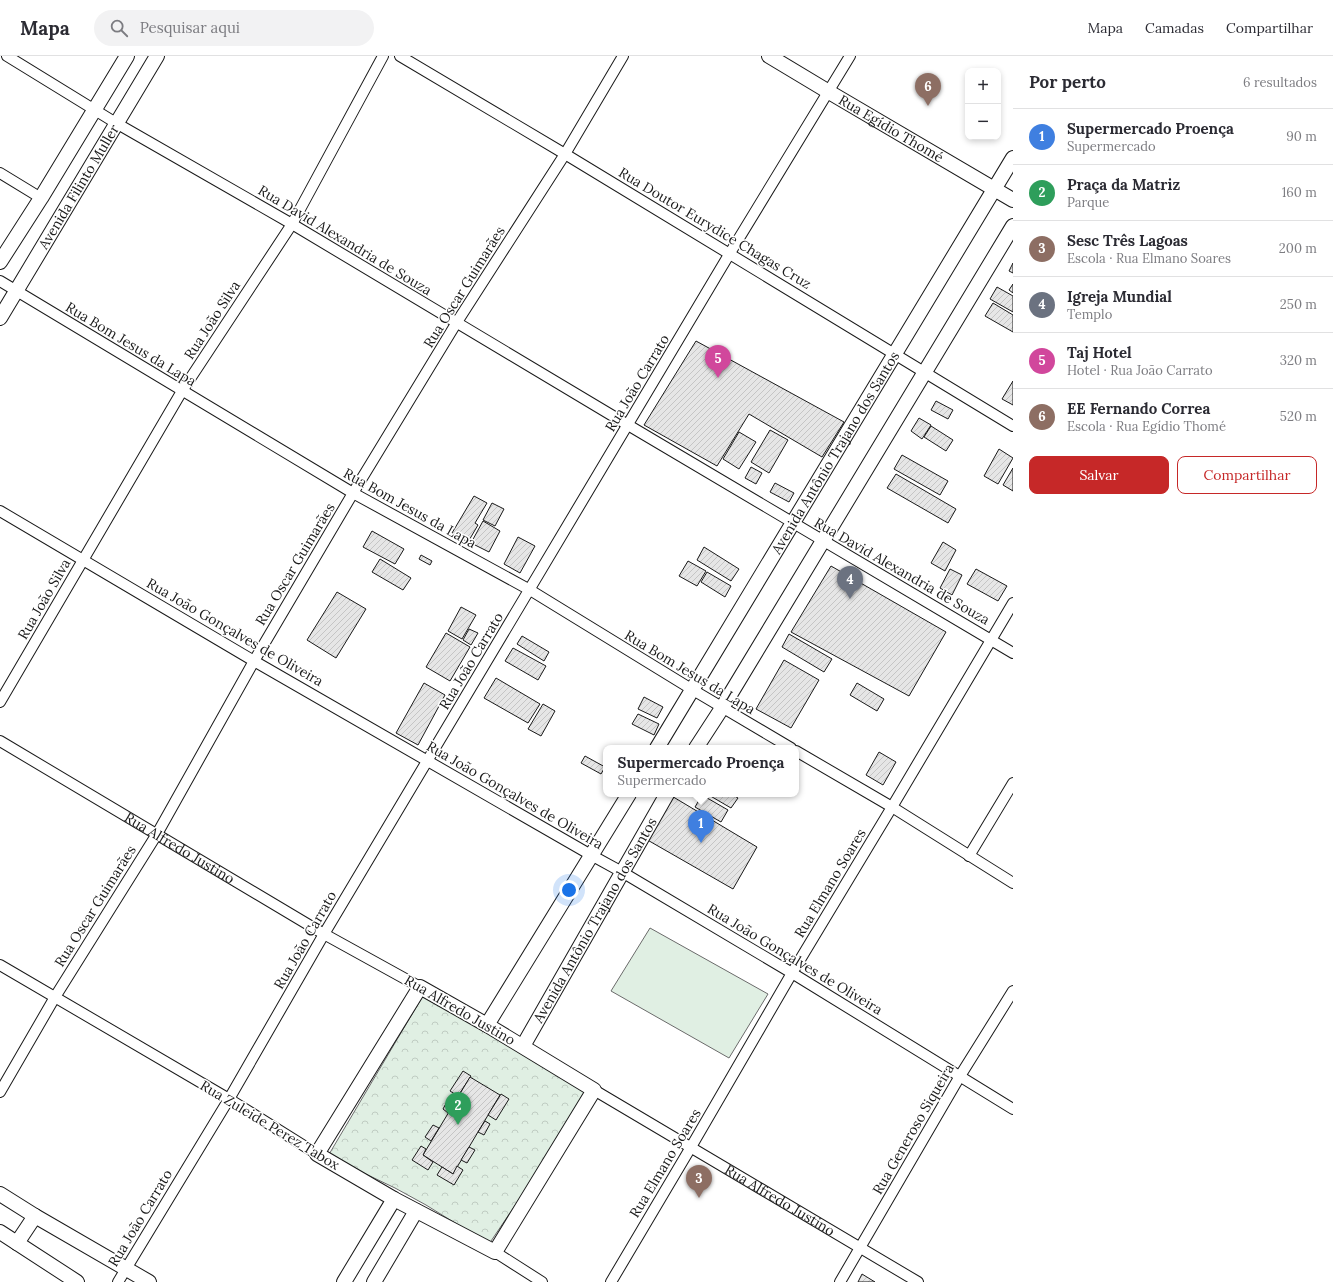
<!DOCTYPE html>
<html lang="pt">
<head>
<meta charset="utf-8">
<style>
  body { margin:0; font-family:Lora,serif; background:#f2f2f3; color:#2b2b33 }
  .controls { position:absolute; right:12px; top:12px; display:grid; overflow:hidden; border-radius:8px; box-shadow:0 2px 6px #0003 }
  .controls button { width:36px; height:36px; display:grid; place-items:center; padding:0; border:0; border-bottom:1px solid #e1e1e2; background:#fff; color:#2b2b33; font:20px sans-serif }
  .you { position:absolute; left:569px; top:834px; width:14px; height:14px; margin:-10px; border:3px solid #fff; border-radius:50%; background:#1a73e8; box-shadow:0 0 0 6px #1a73e833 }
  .badge { display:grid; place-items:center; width:26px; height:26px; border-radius:50%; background:#c62828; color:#fff; font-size:13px; font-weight:700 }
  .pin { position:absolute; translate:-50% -33px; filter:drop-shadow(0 1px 2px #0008) }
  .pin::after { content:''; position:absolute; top:21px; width:14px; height:12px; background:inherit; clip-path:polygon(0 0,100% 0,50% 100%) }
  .popup { position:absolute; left:603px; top:689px; width:196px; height:52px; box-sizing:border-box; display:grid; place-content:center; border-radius:8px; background:#fff; filter:drop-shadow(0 1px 3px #0005); font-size:13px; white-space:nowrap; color:#7c7c81 }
  .popup b { font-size:15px; color:#2b2b33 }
  .popup::after { content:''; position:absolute; left:50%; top:100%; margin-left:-8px; border:8px solid transparent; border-top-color:#fff }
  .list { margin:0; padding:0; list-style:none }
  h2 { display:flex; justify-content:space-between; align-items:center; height:52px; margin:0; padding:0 16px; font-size:17px }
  h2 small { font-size:13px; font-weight:400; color:#7c7c81 }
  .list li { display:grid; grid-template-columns:26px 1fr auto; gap:12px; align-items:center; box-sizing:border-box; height:56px; padding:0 16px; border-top:1px solid #e1e1e2 }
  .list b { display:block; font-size:15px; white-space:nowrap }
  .list p { margin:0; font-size:13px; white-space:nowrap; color:#7c7c81 }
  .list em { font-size:13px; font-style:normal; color:#7c7c81 }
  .actions { display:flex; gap:8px; padding:12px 16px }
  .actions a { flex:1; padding:9px 0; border:1px solid #c62828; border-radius:8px; text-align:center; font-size:14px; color:#c62828 }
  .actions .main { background:#c62828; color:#fff }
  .icon { flex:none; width:22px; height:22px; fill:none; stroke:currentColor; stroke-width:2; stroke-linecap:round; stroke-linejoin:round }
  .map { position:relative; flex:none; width:1013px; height:1226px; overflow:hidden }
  header { display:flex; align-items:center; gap:24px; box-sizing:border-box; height:56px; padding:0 20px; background:#fff; border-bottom:1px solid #e1e1e2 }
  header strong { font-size:19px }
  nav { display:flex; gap:22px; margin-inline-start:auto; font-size:14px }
  .search { width:280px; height:36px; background:#f2f2f3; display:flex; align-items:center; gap:10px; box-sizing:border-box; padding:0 14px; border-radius:22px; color:#7c7c81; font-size:15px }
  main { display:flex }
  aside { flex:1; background:#fff }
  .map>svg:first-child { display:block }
  .forest { fill:url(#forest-crowns); stroke:#6a6a6a }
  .pitch { fill:#e0efe3; stroke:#6a6a6a }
  .building { fill:url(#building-hatch); stroke:#1a1a1a }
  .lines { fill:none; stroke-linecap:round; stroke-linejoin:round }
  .street-casing { stroke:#1a1a1a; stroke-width:12 }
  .secondary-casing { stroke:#1a1a1a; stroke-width:16 }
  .street { stroke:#fff; stroke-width:10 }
  .secondary { stroke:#fff; stroke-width:14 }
  .labels { text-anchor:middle; stroke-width:3; stroke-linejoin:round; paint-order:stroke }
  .street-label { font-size:14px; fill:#1a1a1a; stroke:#fff }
</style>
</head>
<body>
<header>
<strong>Mapa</strong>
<div class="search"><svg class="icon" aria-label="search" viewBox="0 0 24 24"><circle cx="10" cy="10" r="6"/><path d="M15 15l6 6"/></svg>Pesquisar aqui</div>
<nav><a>Mapa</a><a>Camadas</a><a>Compartilhar</a></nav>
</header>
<main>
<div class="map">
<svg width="1013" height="1226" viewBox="0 0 1013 1226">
  <defs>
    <pattern id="forest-crowns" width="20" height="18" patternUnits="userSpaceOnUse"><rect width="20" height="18" fill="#e0efe3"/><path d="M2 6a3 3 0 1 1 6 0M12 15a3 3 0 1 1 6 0" fill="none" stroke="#c0ccc2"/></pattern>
    <pattern id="building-hatch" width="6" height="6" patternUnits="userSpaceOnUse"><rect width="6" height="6" fill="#e6e6e6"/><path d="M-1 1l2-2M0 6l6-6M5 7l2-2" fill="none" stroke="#c5c5c5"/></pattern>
  </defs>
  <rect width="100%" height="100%" fill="#fff"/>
  <!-- forest -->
  <path class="forest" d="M424 938 591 1037 489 1188 426 1149 395 1132 328 1100Z"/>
  <!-- pitch -->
  <path class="pitch" d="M650 872 768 938 729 1002 611 935Z"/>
  <!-- building -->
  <g class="building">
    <path d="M1013 207V217L1009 215Z"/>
    <path d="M1013 228V237L1009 234Z"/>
    <path d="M997 231 1013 240V256L990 243Z"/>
    <path d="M993 247 1013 259V276L985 260Z"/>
    <path d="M696 285 844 366 822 401 749 358 717 410 644 369Z"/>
    <path d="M1013 325V349L1002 343Z"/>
    <path d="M936 345 953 354 948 363 931 354Z"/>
    <path d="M919 362 931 369 922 383 911 375Z"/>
    <path d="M931 370 953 384 946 395 924 381Z"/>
    <path d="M770 374 788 384 769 417 751 406Z"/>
    <path d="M739 376 756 386 739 413 723 403Z"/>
    <path d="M999 393 1013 402 998 428 984 420Z"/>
    <path d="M902 399 948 425 940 439 894 413Z"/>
    <path d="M751 411 762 417 756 428 745 422Z"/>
    <path d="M1013 412V435L1003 429Z"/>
    <path d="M896 418 956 453 948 467 887 432Z"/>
    <path d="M775 427 794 437 789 446 770 436Z"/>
    <path d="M474 440 487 447 475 467 478 469 468 486 452 477Z"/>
    <path d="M492 447 504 453 495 470 483 464Z"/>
    <path d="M483 465 500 475 489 496 471 487Z"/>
    <path d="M372 475 404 493 395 508 363 491Z"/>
    <path d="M518 481 535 490 520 517 504 508Z"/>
    <path d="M943 486 956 494 945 515 931 507Z"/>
    <path d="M704 491 739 513 731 525 697 504Z"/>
    <path d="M421 499 432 505 430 509 419 503Z"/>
    <path d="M380 503 411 522 403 534 372 516Z"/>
    <path d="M688 505 706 515 697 530 679 520Z"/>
    <path d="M831 510 946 576 909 640 791 576Z"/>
    <path d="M950 513 962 519 952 539 940 532Z"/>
    <path d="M976 513 1007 530 998 545 967 528Z"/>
    <path d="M707 516 731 530 725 541 701 526Z"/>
    <path d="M337 536 366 553 336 602 307 584Z"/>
    <path d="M461 551 476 559 462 583 448 575Z"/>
    <path d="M469 573 478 577 471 589 463 584Z"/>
    <path d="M446 577 470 591 450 625 426 611Z"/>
    <path d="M789 578 832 603 824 616 782 591Z"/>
    <path d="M522 580 549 596 544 605 517 588Z"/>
    <path d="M513 592 546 610 538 624 505 605Z"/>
    <path d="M784 604 819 624 791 672 756 653Z"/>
    <path d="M496 622 540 648 528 667 484 642Z"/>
    <path d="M424 627 445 639 418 689 396 677Z"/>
    <path d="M857 627 884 643 877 655 850 639Z"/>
    <path d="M644 641 663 651 657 662 638 653Z"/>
    <path d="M543 648 555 655 541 680 528 673Z"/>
    <path d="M638 658 659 668 654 679 632 668Z"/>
    <path d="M879 696 896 706 883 729 866 719Z"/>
    <path d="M585 700 605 711 601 718 581 707Z"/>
    <path d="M707 738H731L738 742 731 752Z"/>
    <path d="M670 739 757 791 733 833 644 782Z"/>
    <path d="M702 739 728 754 721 766 695 751Z"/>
    <path d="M463 1015 471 1020 458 1040 450 1035Z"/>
    <path d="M470 1021 500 1039 453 1118 423 1099Z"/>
    <path d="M501 1038 509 1043 496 1064 488 1059Z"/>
    <path d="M449 1042 455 1046 448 1057 443 1053Z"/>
    <path d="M485 1065 490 1068 484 1079 478 1076Z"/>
    <path d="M433 1069 439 1072 431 1085 425 1081Z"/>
    <path d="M421 1090 426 1093 423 1099 433 1106 428 1114 412 1104Z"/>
    <path d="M469 1091 475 1094 467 1107 461 1104Z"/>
    <path d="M457 1110 463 1114 454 1129 437 1119 442 1111 453 1118Z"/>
    <path d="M862 1218 875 1226H858Z"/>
  </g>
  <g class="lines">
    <defs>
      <g id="street">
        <path d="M7 0 116 67 292 168 628 369 1013 597"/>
        <path d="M400 0 565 98 1013 370"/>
        <path d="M0 117 41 142"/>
        <path d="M0 225 353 437 530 534 693 634 791 692"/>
        <path d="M0 455 254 605 591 799 622 816 792 917 1013 1053"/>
        <path d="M0 646 182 335 292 168 383 0"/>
        <path id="s1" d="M0 685 324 878 420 931"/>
        <path d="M796 695 892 751 1013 827"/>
        <path d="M969 800 1013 727"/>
        <path d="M0 909 229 1043 317 1098"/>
        <path id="s2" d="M594 1034 918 1226"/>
        <path d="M0 1036 55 941 157 778 254 605 353 437 457 266 565 98 623 0"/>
        <path d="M495 1196 542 1226"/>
        <path d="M118 1226 229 1043 324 878 730 197 850 0"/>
        <path d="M611 1226 691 1091 792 917 892 751 1013 547"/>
        <path d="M840 1226 960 1020 1013 935"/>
      </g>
      <g id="secondary">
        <path id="s3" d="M769 0 829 36 1013 144"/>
        <path d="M0 206 41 142 127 0"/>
        <path id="s4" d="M0 262 157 0"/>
        <path id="s5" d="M657 692 1013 102"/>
        <path d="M696 692 722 652 1013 170"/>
        <path d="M420 931 487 969 594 1034 495 1196 394 1143 317 1098Z"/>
        <path d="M487 969 629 738"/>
        <path id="s6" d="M523 990 667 738"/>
        <path d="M0 1138 35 1160 149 1226"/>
        <path d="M0 1176 77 1226"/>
        <path d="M17 1187 35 1160"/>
        <path d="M344 1226 394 1143"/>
        <path d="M374 1226 416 1155"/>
      </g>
    </defs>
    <!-- street casing -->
    <use href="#street" class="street-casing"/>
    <!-- secondary casing -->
    <use href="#secondary" class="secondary-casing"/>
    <!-- street -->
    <use href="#street" class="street"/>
    <!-- secondary -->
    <use href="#secondary" class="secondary"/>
  </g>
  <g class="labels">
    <!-- street labels -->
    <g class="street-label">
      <text dy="5" stroke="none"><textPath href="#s3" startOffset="142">Rua Egídio Thomé</textPath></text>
      <text dy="5" stroke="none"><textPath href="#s4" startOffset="153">Avenida Filinto Muller</textPath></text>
      <text transform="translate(715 172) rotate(31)" y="5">Rua Doutor Eurydice Chagas Cruz</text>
      <text transform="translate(345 184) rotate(31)" y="5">Rua David Alexandria de Souza</text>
      <text transform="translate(464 231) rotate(-58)" y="5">Rua Oscar Guimarães</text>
      <text transform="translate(212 264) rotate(-57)" y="5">Rua João Silva</text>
      <text transform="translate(131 288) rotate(31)" y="5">Rua Bom Jesus da Lapa</text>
      <text transform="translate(637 327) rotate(-59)" y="5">Rua João Carrato</text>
      <text dy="5" stroke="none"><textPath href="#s5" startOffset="345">Avenida Antônio Trajano dos Santos</textPath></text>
      <text transform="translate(410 452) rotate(29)" y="5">Rua Bom Jesus da Lapa</text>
      <text transform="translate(295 508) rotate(-59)" y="5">Rua Oscar Guimarães</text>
      <text transform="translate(902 515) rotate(30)" y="5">Rua David Alexandria de Souza</text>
      <text transform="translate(44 543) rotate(-60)" y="5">Rua João Silva</text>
      <text transform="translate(235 576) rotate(30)" y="5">Rua João Gonçalves de Oliveira</text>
      <text transform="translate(471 605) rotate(-59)" y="5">Rua João Carrato</text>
      <text transform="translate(690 616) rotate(31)" y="5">Rua Bom Jesus da Lapa</text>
      <text transform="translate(515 739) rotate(30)" y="5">Rua João Gonçalves de Oliveira</text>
      <text dy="5" stroke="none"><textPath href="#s1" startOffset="209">Rua Alfredo Justino</textPath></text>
      <text transform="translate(830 827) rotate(-59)" y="5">Rua Elmano Soares</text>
      <text transform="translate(95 850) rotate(-58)" y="5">Rua Oscar Guimarães</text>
      <text dy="5" stroke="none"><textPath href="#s6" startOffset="145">Avenida Antônio Trajano dos Santos</textPath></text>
      <text transform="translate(305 884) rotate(-60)" y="5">Rua João Carrato</text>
      <text transform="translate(795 903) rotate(31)" y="5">Rua João Gonçalves de Oliveira</text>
      <text transform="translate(460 954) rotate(30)" y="5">Rua Alfredo Justino</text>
      <text transform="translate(270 1069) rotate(31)" y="5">Rua Zuleide Perez Tabox</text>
      <text transform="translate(913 1073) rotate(-60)" y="5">Rua Generoso Siqueira</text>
      <text transform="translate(665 1107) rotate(-59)" y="5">Rua Elmano Soares</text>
      <text dy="5" stroke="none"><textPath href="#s2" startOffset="216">Rua Alfredo Justino</textPath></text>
      <text transform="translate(140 1162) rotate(-59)" y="5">Rua João Carrato</text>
    </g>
  </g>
</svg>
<div class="controls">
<button>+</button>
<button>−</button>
</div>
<div class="you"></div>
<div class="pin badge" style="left:701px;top:787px;background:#3f7fe0">1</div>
<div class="popup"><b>Supermercado Proença</b>Supermercado</div>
<div class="pin badge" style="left:458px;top:1069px;background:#2e9e5b">2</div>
<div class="pin badge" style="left:699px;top:1142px;background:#8d6e63">3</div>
<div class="pin badge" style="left:850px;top:543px;background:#6b7280">4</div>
<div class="pin badge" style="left:718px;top:322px;background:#d1479c">5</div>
<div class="pin badge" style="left:928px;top:50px;background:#8d6e63">6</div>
</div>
<aside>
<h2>Por perto<small>6 resultados</small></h2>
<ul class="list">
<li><span class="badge" style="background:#3f7fe0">1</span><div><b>Supermercado Proença</b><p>Supermercado</p></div><em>90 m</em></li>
<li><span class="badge" style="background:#2e9e5b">2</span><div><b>Praça da Matriz</b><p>Parque</p></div><em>160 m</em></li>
<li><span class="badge" style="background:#8d6e63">3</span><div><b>Sesc Três Lagoas</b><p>Escola · Rua Elmano Soares</p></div><em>200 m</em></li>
<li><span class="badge" style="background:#6b7280">4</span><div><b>Igreja Mundial</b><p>Templo</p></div><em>250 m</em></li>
<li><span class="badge" style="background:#d1479c">5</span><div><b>Taj Hotel</b><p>Hotel · Rua João Carrato</p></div><em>320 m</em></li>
<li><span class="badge" style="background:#8d6e63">6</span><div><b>EE Fernando Correa</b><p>Escola · Rua Egídio Thomé</p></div><em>520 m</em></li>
</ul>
<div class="actions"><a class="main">Salvar</a><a>Compartilhar</a></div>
</aside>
</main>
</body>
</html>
